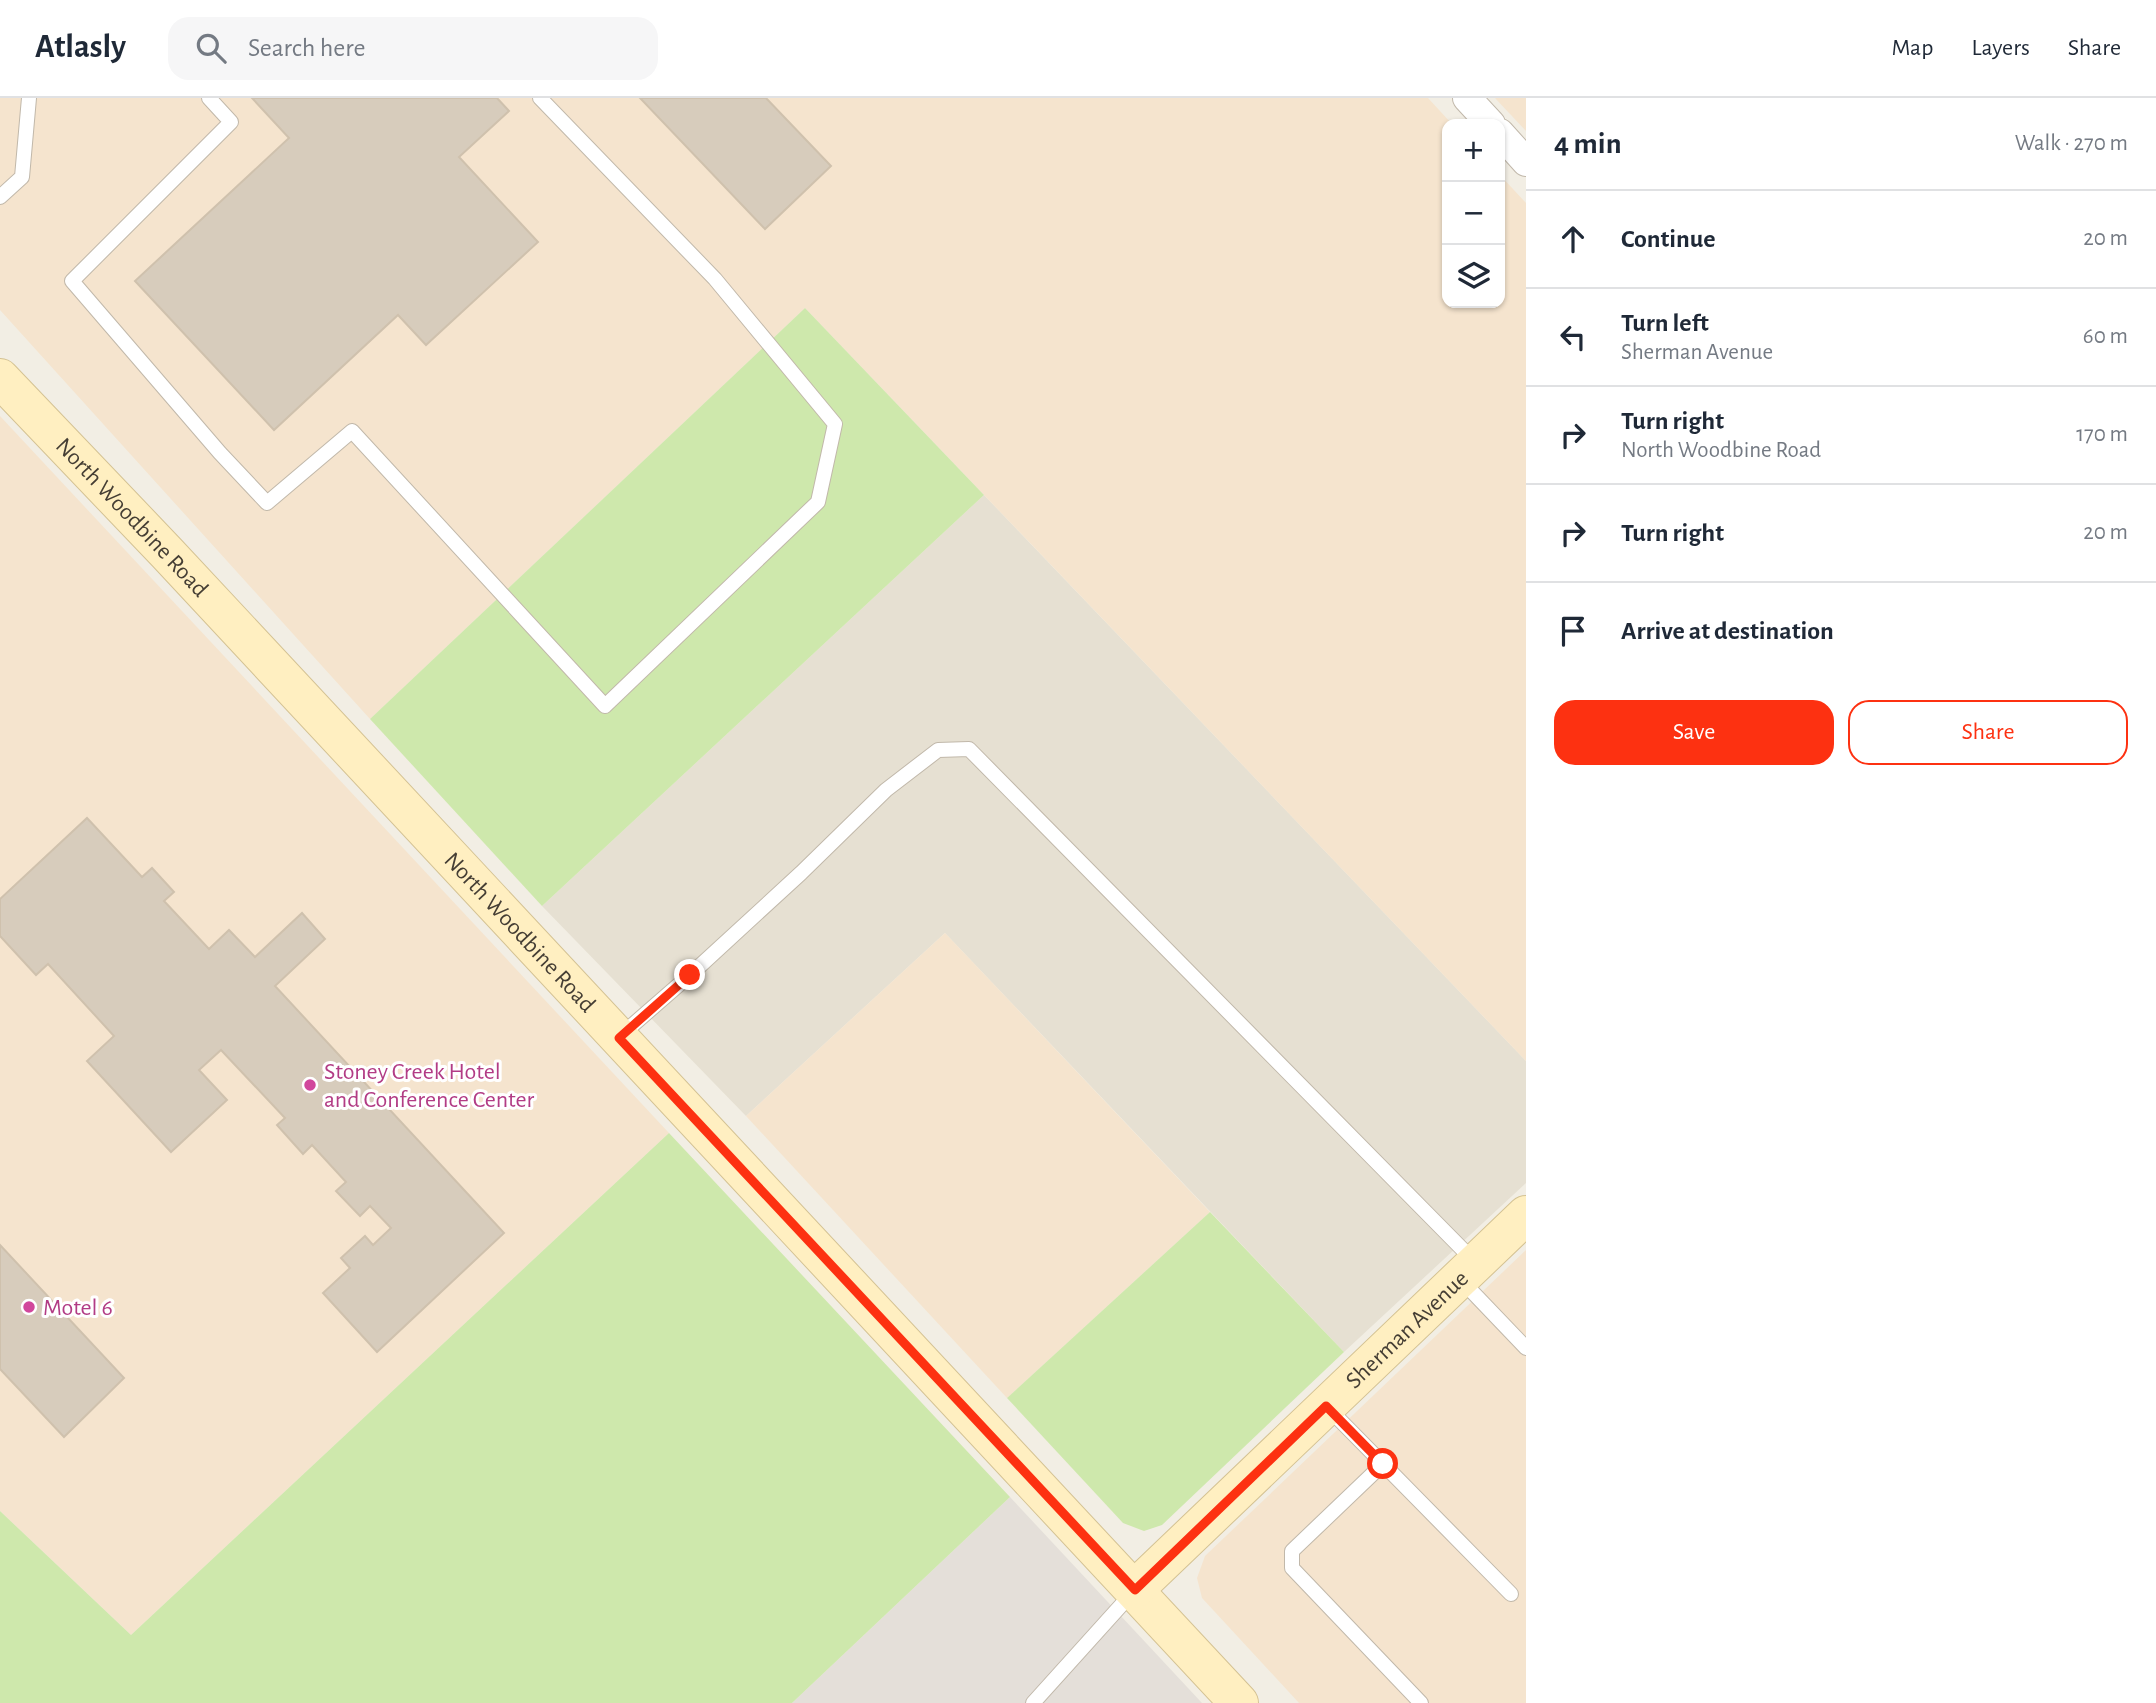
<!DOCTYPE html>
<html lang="en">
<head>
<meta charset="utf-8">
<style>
  body { margin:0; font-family:"Alegreya Sans",sans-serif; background:#f6f6f7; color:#1f2937 }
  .controls { position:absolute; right:21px; top:21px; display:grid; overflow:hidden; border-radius:14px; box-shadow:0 2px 5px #0004 }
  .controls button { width:63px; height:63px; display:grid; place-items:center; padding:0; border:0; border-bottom:2px solid #e0e1e3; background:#fff; color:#1f2937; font:35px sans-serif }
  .stop { position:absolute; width:21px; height:21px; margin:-16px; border:5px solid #fd3111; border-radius:50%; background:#fff }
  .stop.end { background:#fd3111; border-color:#fff; box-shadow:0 2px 7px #0008 }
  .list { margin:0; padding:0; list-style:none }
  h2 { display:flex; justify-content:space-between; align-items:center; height:91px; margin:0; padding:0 28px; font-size:30px }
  h2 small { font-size:23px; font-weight:400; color:#747a83 }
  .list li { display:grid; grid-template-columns:46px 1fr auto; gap:21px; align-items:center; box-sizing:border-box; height:98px; padding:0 28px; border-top:2px solid #e0e1e3 }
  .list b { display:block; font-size:26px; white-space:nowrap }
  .list p { margin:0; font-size:23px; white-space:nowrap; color:#747a83 }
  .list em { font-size:23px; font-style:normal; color:#747a83 }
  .actions { display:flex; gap:14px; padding:21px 28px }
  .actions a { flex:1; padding:16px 0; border:2px solid #fd3111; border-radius:21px; text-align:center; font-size:24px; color:#fd3111 }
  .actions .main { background:#fd3111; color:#fff }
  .icon { flex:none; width:38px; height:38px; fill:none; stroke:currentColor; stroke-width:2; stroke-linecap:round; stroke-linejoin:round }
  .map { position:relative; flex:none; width:1526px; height:1605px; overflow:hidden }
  header { display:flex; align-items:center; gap:42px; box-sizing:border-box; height:98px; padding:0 35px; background:#fff; border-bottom:2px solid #e0e1e3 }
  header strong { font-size:33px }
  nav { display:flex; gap:38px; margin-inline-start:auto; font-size:24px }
  .search { width:490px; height:63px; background:#f6f6f7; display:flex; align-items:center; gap:18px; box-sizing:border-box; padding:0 24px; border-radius:21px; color:#747a83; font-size:26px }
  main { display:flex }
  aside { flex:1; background:#fff }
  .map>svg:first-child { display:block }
  .residential { fill:#e6e0d2 }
  .commercial { fill:#f5e4ce }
  .industrial { fill:#e4dfd9 }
  .green { fill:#cee8ac }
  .building { fill:#d7ccbc; stroke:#cfc1ad; stroke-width:2 }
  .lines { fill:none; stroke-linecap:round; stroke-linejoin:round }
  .lane-casing { stroke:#c1b8aa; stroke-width:16 }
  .street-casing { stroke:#c1b8aa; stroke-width:30 }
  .secondary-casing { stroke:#d4c293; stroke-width:40 }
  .lane { stroke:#fff; stroke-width:14 }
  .street { stroke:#fff; stroke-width:28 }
  .secondary { stroke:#ffefc1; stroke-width:38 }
  .route { stroke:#fd3111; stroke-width:9 }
  .hotel-dot { fill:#d1479c; stroke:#fff; stroke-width:2.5 }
  .labels { text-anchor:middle; stroke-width:6; stroke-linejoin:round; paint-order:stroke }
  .street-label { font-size:24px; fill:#453e34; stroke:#fff }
  .hotel-label { font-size:24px; fill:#b23c85; stroke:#fff; text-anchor:start }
</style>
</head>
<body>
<header>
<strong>Atlasly</strong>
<div class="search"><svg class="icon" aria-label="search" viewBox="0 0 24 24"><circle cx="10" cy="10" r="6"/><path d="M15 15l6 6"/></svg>Search here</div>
<nav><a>Map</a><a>Layers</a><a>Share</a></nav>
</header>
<main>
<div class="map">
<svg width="1526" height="1605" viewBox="0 0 1526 1605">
  <rect width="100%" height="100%" fill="#f2eee4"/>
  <!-- residential -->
  <path class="residential" d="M984 397 1526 963V1085L1344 1254 945 835 746 1018 542 808Z"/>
  <!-- commercial -->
  <g class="commercial">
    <path d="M0 0H1428L1452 26H1447V205H1500V77L1526 105V963L805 210 370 621 0 212Z"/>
    <path d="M1495 0H1526V33Z"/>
    <path d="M0 318 669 1035 131 1537 0 1413Z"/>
    <path d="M945 835 1210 1114 1007 1300 746 1018Z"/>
    <path d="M1526 1152V1605H1299L1202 1500 1197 1480 1205 1458Z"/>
  </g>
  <!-- industrial -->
  <path class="industrial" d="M1010 1399 1202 1605H792Z"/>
  <!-- green -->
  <g class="green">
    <path d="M805 210 984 397 542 808 370 621Z"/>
    <path d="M669 1035 1010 1399 792 1605H0V1413L131 1537Z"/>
    <path d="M1210 1114 1344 1254 1162 1427 1144 1433 1123 1425 1007 1300Z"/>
  </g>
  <!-- building -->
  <g class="building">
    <path d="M252 0H497L509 13 459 59 538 144 426 247 398 217 274 332 135 183 289 40Z"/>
    <path d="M640 0H766L831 68 765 131Z"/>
    <path d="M87 720 142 779 152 770 174 794 164 803 209 851 229 832 255 859 302 815 325 841 275 888 504 1135 377 1254 323 1195 350 1170 341 1160 365 1138 373 1147 391 1130 370 1108 360 1118 336 1093 346 1084 312 1047 303 1056 277 1027 285 1020 221 952 199 972 227 1002 171 1054 87 963 114 938 48 866 36 877 0 838V801Z"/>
    <path d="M0 1147 124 1280 64 1339 0 1271Z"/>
  </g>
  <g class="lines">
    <defs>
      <g id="lane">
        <path d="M209 0 231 24 72 183 220 355 267 405 352 333 605 608 818 404 835 326 715 181 540 0"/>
        <path d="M0 99 22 79 29 0"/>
        <path d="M620 938 690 877 801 775 886 692 938 652 969 651 1475 1164"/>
        <path d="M1461 1182 1526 1250"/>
        <path d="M1327 1309 1511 1496"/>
        <path d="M1383 1366 1292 1453V1470L1421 1605"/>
        <path d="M1033 1605 1134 1493"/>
      </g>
      <g id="street">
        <path d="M1467 0 1491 26"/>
        <path d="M1500 35 1526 64"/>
      </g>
      <g id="secondary">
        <path id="s1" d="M0 280 167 455 1239 1605"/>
        <path id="s2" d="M1135 1491 1526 1117"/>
      </g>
    </defs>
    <!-- lane casing -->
    <use href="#lane" class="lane-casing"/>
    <!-- street casing -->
    <use href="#street" class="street-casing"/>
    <!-- secondary casing -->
    <use href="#secondary" class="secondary-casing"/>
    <!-- lane -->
    <use href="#lane" class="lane"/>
    <!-- street -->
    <use href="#street" class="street"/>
    <!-- secondary -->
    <use href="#secondary" class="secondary"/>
  </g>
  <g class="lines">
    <!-- route -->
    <path class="route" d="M690 877 619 940 1135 1492 1326 1308 1383 1366"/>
  </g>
  <!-- markers -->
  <g class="hotel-dot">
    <circle cx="310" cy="987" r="7"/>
    <circle cx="29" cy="1209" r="7"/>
  </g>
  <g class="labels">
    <!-- street labels -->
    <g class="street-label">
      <text dy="8" stroke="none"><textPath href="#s1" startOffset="192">North Woodbine Road</textPath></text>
      <text dy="8" stroke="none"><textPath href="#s1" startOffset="760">North Woodbine Road</textPath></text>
      <text dy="8" stroke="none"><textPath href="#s2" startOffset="376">Sherman Avenue</textPath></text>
    </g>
    <!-- hotel labels -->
    <g class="hotel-label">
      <text x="324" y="981">Stoney Creek Hotel<tspan x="324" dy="28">and Conference Center</tspan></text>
      <text x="43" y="1217">Motel 6</text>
    </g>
  </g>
</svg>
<div class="controls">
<button>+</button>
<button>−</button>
<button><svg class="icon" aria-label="layers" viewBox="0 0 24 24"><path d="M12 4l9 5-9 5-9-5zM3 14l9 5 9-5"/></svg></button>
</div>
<div class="stop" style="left:1383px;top:1366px"></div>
<div class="stop end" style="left:690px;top:877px"></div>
</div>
<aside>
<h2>4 min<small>Walk · 270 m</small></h2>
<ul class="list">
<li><svg class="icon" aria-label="ahead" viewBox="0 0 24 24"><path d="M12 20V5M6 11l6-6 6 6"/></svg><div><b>Continue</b></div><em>20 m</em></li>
<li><svg class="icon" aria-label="left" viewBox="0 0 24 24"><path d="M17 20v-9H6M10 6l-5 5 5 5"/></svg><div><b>Turn left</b><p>Sherman Avenue</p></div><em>60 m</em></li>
<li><svg class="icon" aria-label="right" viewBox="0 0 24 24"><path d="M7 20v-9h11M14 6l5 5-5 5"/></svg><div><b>Turn right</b><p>North Woodbine Road</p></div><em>170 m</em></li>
<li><svg class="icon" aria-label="right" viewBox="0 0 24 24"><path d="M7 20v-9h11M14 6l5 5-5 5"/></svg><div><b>Turn right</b></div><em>20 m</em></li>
<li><svg class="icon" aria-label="arrive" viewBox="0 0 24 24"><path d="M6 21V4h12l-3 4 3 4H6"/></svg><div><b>Arrive at destination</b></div></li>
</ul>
<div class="actions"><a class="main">Save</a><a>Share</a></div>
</aside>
</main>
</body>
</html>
